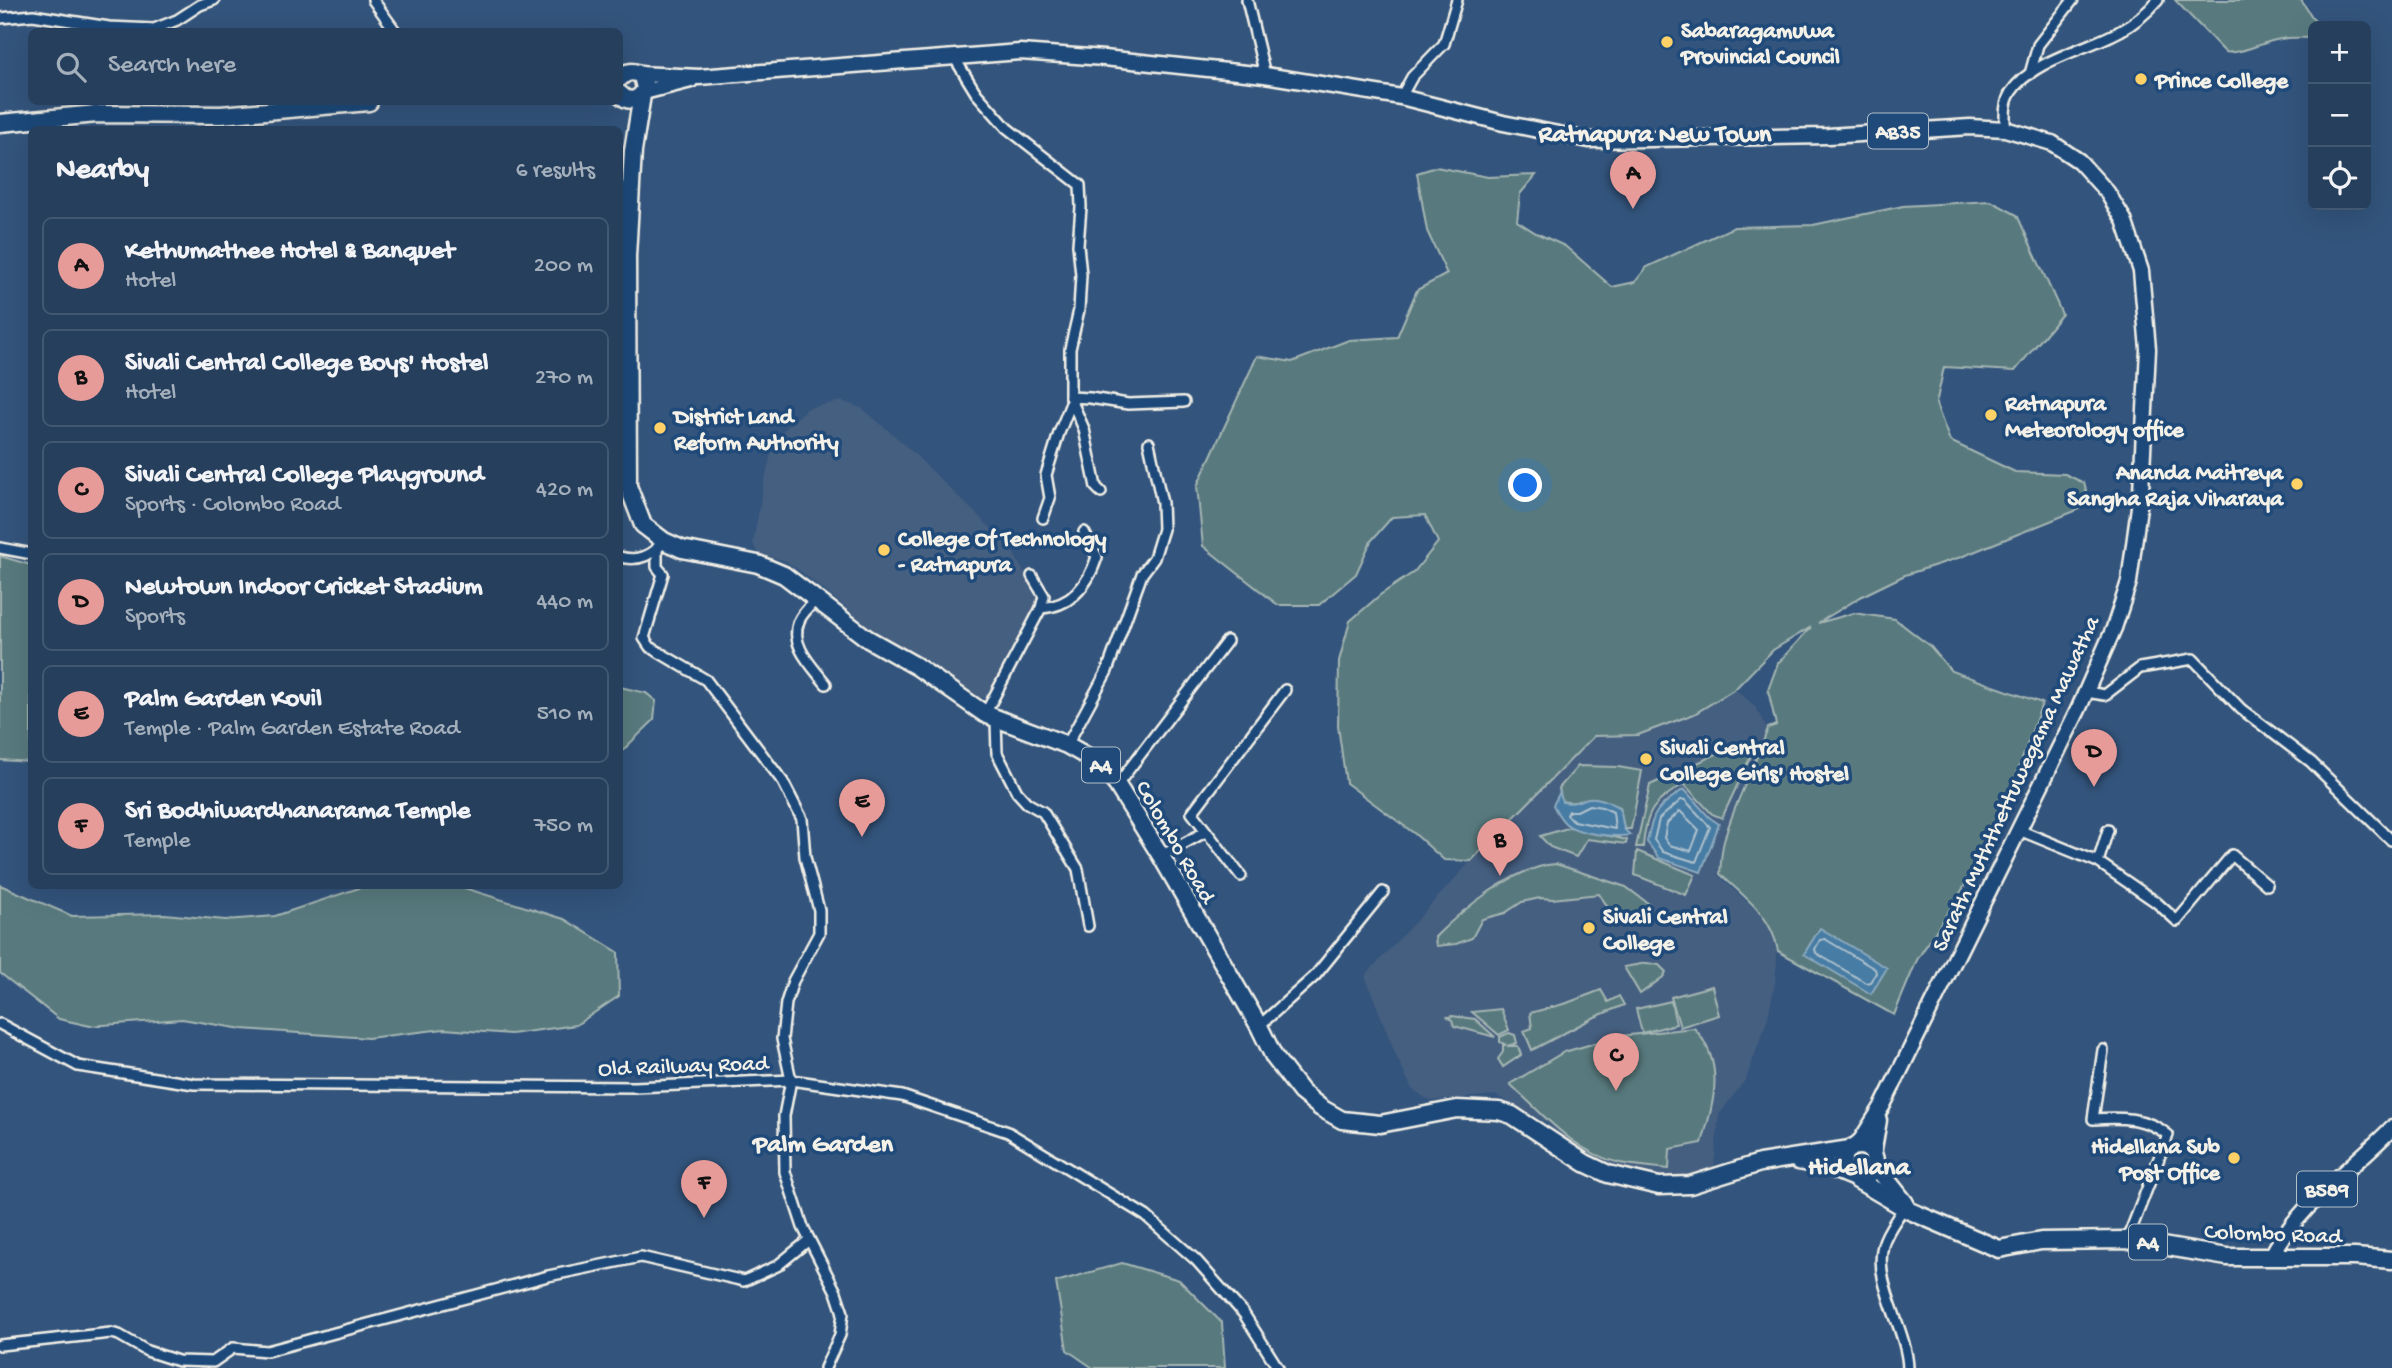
<!DOCTYPE html>
<html lang="en">
<head>
<meta charset="utf-8">
<style>
  body { margin:0; font-family:"Gochi Hand",sans-serif; background:#324a66; color:#f1f3f6 }
  .controls { position:absolute; right:21px; top:21px; display:grid; overflow:hidden; border-radius:10px; box-shadow:0 7px 28px #0002 }
  .controls button { width:63px; height:63px; display:grid; place-items:center; padding:0; border:0; border-bottom:2px solid #425872; background:#263f5d; color:#f1f3f6; font:35px sans-serif }
  .you { position:absolute; left:1526px; top:486px; width:24px; height:24px; margin:-18px; border:5px solid #fff; border-radius:50%; background:#1a73e8; box-shadow:0 0 0 10px #1a73e833 }
  .badge { display:grid; place-items:center; width:46px; height:46px; border-radius:50%; background:#e69b98; color:#111; font-size:23px; font-weight:700 }
  .pin { position:absolute; translate:-50% -58px; filter:drop-shadow(0 2px 4px #0008) }
  .pin::after { content:''; position:absolute; top:37px; width:24px; height:21px; background:inherit; clip-path:polygon(0 0,100% 0,50% 100%) }
  .list { margin:0; padding:0; list-style:none }
  h2 { display:flex; justify-content:space-between; align-items:center; height:91px; margin:0; padding:0 28px; font-size:30px }
  h2 small { font-size:23px; font-weight:400; color:#a4afbc }
  .list li { display:grid; grid-template-columns:46px 1fr auto; gap:21px; align-items:center; box-sizing:border-box; height:98px; margin:0 14px 14px; padding:0 14px; border:2px solid #425872; border-radius:10px }
  .list b { display:block; font-size:26px; white-space:nowrap }
  .list p { margin:0; font-size:23px; white-space:nowrap; color:#a4afbc }
  .list em { font-size:23px; font-style:normal; color:#a4afbc }
  .icon { flex:none; width:38px; height:38px; fill:none; stroke:currentColor; stroke-width:2; stroke-linecap:round; stroke-linejoin:round }
  .map { position:relative; flex:none; width:2392px; height:1368px; overflow:hidden }
  .search { position:absolute; background:#263f5d; box-shadow:0 7px 28px #0002; left:28px; top:28px; width:595px; height:77px; display:flex; align-items:center; gap:18px; box-sizing:border-box; padding:0 24px; border-radius:10px; color:#a4afbc; font-size:26px }
  .panel { position:absolute; background:#263f5d; box-shadow:0 7px 28px #0002; left:28px; top:126px; width:595px; height:763px; border-radius:10px }
  .map>svg:first-child { display:block }
  .built { fill:#455e80 }
  .green { fill:#587a7e; stroke:#a6b6b3; stroke-width:2 }
  .water { fill:#477ba4; stroke:#8caabf; stroke-width:2 }
  .lines { fill:none; stroke-linecap:round; stroke-linejoin:round }
  .shore { stroke:#afc2cd; stroke-width:2 }
  .street-casing { stroke:#f4f1e8; stroke-width:14 }
  .primary-casing { stroke:#f4f1e8; stroke-width:19 }
  .highway-casing { stroke:#f4f1e8; stroke-width:21 }
  .street { stroke:#1f4a7a; stroke-width:9 }
  .primary { stroke:#1f4a7a; stroke-width:14 }
  .highway { stroke:#1f4a7a; stroke-width:16 }
  .poi-dot { fill:#ffd166; stroke:#1f4a7a; stroke-width:2.5 }
  .labels { text-anchor:middle; stroke-width:7; stroke-linejoin:round; paint-order:stroke }
  .shield { fill:#1f4a7a; stroke:#b4bfc7; stroke-width:2 }
  .shield-label { font-size:21px; font-weight:bold; fill:#f4f1e8 }
  .poi-label { font-size:23px; font-weight:bold; fill:#f4f1e8; stroke:#1f4a7a; text-anchor:start }
  .street-label { font-size:23px; fill:#f4f1e8; stroke:#1f4a7a }
  .quarter-label { font-size:26px; font-weight:bold; fill:#f4f1e8; stroke:#1f4a7a }
</style>
</head>
<body>
<div class="map">
<svg width="2392" height="1368" viewBox="0 0 2392 1368">
  <rect width="100%" height="100%" fill="#33547c"/>
  <filter id="ink" filterUnits="userSpaceOnUse"><feTurbulence type="fractalNoise" baseFrequency=".0143" numOctaves="2"/><feDisplacementMap in="SourceGraphic" scale="14" xChannelSelector="R" yChannelSelector="G"/><feConvolveMatrix kernelMatrix="1 2 1 2 8 2 1 2 1" color-interpolation-filters="sRGB"/></filter>
  <g filter="url(#ink)">
    <!-- built -->
    <g class="built">
      <path d="M842 401 863 409 903 443 999 536 1012 551 1038 596 1037 605 1023 636 990 697 985 699 978 696 918 659 892 645 808 577 786 561 760 554 755 548 753 543 763 487 775 438 808 408Z"/>
      <path d="M1735 689 1755 706 1767 729 1758 753 1739 793 1722 843 1718 875 1764 917 1775 938 1777 959 1775 984 1767 1021 1746 1079 1719 1115 1714 1167 1674 1181 1634 1176 1579 1155 1547 1123 1495 1095 1430 1101 1412 1089 1397 1058 1365 976 1471 861 1594 736 1638 735 1694 714Z"/>
    </g>
    <!-- green -->
    <g class="green">
      <path d="M2175 0H2301L2318 26H2313V36L2310 38C2300 38 2290 37 2281 39 2264 41 2240 55 2225 52Z"/>
      <path d="M1436 167 1488 177 1536 175 1520 194 1517 221 1536 233 1565 246 1612 287 1635 282 1647 267 1734 227 1813 225 1903 206 1991 201 2017 215 2062 314 2015 371 1944 367 1936 404 1950 441 2015 472 2065 474 2084 483 2090 505 1961 557 1905 575 1864 595 1818 623 1854 613 1895 619 1931 647 1951 671 2042 703 2012 787 1988 841 1961 892 1917 960 1894 1015 1778 951C1772 916 1745 897 1720 874 1721 863 1721 852 1724 841 1734 802 1755 767 1768 728L1776 725 1768 690 1778 663 1811 627 1773 650 1735 689 1694 714 1638 735 1594 736 1471 861 1444 860 1415 834 1346 783 1338 726 1339 661 1350 621 1380 595 1414 572 1438 542 1425 515 1392 517 1371 541 1356 574 1319 605H1278L1203 546 1197 486 1257 356 1292 362 1349 340 1397 337 1417 290 1447 274 1427 231 1417 173Z"/>
      <path d="M0 556 31 565V762L0 760Z"/>
      <path d="M620 687 646 693 656 701 654 720 620 753Z"/>
      <path d="M1744 741 1756 745 1722 818 1712 814 1684 784C1653 803 1646 810 1643 847H1636L1650 785Z"/>
      <path d="M1578 766 1618 767 1642 771 1631 829H1624L1620 807C1610 803 1602 798 1591 798 1578 799 1578 805 1561 801L1559 788Z"/>
      <path d="M1571 827 1627 840 1626 844 1587 839 1576 857 1550 847 1540 836Z"/>
      <path d="M1637 851 1695 875 1686 895 1635 875Z"/>
      <path d="M1556 864 1626 887 1649 904 1635 916 1623 920 1608 907 1599 894 1552 899 1540 898 1522 902 1505 913 1482 919 1472 938 1456 944 1436 946 1435 937C1463 909 1515 866 1556 864Z"/>
      <path d="M0 885 72 916 165 914 225 920 275 916 365 886H458L564 919 618 952 619 996 576 1025 511 1034 444 1029 368 1038 242 1029 182 1019 90 1026 59 1019 0 973Z"/>
      <path d="M1647 963 1659 965 1666 972 1663 977 1640 994 1624 967Z"/>
      <path d="M1712 986 1719 1015 1680 1027 1671 997Z"/>
      <path d="M1601 990 1608 1002 1619 996 1624 1005 1595 1017 1532 1050 1524 1031 1532 1028 1530 1013 1567 1003Z"/>
      <path d="M1671 1001 1676 1024 1642 1033 1636 1009Z"/>
      <path d="M1501 1009 1509 1030 1499 1035 1472 1012Z"/>
      <path d="M1452 1016 1475 1019 1495 1037 1454 1026 1452 1020 1448 1017Z"/>
      <path d="M1694 1028C1726 1063 1714 1101 1702 1143L1670 1149 1669 1169C1653 1167 1636 1166 1620 1163 1574 1153 1543 1114 1510 1084L1564 1052 1620 1036Z"/>
      <path d="M1509 1033 1515 1035 1517 1043 1507 1046H1518L1521 1055 1503 1067 1498 1059 1503 1052V1045H1506L1500 1042V1037Z"/>
      <path d="M1122 1263 1179 1280 1222 1323 1225 1368H1093L1067 1350 1056 1282Z"/>
    </g>
    <!-- water -->
    <g class="water">
      <path d="M1684 789 1709 817 1719 824 1701 872 1659 858 1647 842C1653 810 1657 808 1684 789Z"/>
      <path d="M1560 792 1562 802C1573 804 1575 802 1585 799 1597 795 1609 802 1620 808L1624 829 1630 835C1615 838 1577 834 1565 823 1560 818 1556 811 1553 805Z"/>
      <path d="M1820 928 1887 968 1871 994 1804 954Z"/>
    </g>
    <g class="lines">
      <!-- shore -->
      <g class="shore">
        <path d="M1681 800H1685L1710 827 1696 862 1663 852 1654 840 1659 819Z"/>
        <path d="M1589 805 1602 807 1613 812 1615 829 1574 821 1567 815 1569 811H1577Z"/>
        <path d="M1680 811 1699 830 1691 851 1669 845 1664 838 1667 823Z"/>
        <path d="M1825 939 1875 969 1876 973 1870 982 1866 983 1816 953 1815 949 1820 940Z"/>
      </g>
      <defs>
        <g id="street">
          <path d="M373 0 396 32"/>
          <path d="M1247 0 1265 75"/>
          <path d="M0 18 33 15 109 27 154 29 177 20 200 5 214 0"/>
          <path d="M954 57 976 93 1007 128 1080 185 1081 207 1078 245 1081 275 1079 310 1070 349V397L1084 429 1096 487 1101 492"/>
          <path d="M2030 74 2038 45 2073 0"/>
          <path d="M1401 97 1412 77 1444 44 1457 0"/>
          <path d="M2005 129C2005 116 2004 103 2011 92 2032 60 2088 49 2120 31 2135 23 2147 13 2158 0"/>
          <path d="M1070 397 1090 398 1128 404 1184 402"/>
          <path d="M1043 518 1050 498 1046 475 1059 433 1071 403"/>
          <path d="M0 548 32 554"/>
          <path d="M657 548V567L663 574 644 638 650 647 706 680 783 782 802 819 805 857 819 910V933L793 981 786 1003 782 1039 791 1080 784 1116 785 1172 803 1227 836 1292 843 1313 840 1335 825 1368"/>
          <path d="M620 557C635 561 647 558 659 547"/>
          <path d="M1032 576 1044 596 1041 608"/>
          <path d="M816 599C811 606 802 613 799 621 789 645 812 666 826 684"/>
          <path d="M2086 692 2105 695 2140 668 2193 659 2241 709 2311 762 2391 840"/>
          <path d="M985 714 1041 608C1072 606 1088 585 1097 557L1084 532"/>
          <path d="M996 720 997 753 1017 792 1027 803 1043 812 1078 869 1088 926"/>
          <path d="M1067 745 1107 671 1142 574 1154 558 1163 529 1162 503 1149 443"/>
          <path d="M1117 785 1227 641"/>
          <path d="M2019 830 2098 862 2108 830"/>
          <path d="M1161 856 1205 832"/>
          <path d="M2098 862 2156 902 2177 921 2232 855 2267 885"/>
          <path d="M1241 876 1192 813 1285 690"/>
          <path d="M0 1024 78 1066 194 1084 635 1087 791 1080 902 1096 1008 1132 1146 1216 1196 1260 1244 1314 1278 1368"/>
          <path d="M1259 1026 1315 976 1383 892"/>
          <path d="M2103 1050 2093 1119C2120 1117 2147 1117 2168 1135L2127 1240"/>
          <path d="M1904 1207C1897 1219 1886 1232 1883 1245 1873 1283 1907 1329 1908 1368"/>
          <path d="M0 1345 111 1333 119 1335 147 1351 178 1361 213 1362 233 1348 267 1351 548 1276 641 1257 744 1281 777 1266 809 1240"/>
        </g>
        <g id="primary">
          <path d="M639 74 699 77 1020 52 1104 58 1265 75 1401 97 1503 123 1589 140 1828 136 1970 127 2005 129 2052 143 2079 161 2107 192 2124 220 2141 271 2148 349 2147 369 2141 492 2129 582 2114 628 2078 710 1883 1105 1861 1140 1852 1148"/>
          <path d="M644 92 691 80"/>
          <path d="M1873 1155 1879 1120"/>
          <path d="M2271 1257C2299 1204 2351 1170 2392 1128"/>
        </g>
        <g id="highway">
          <path d="M620 78C626 71 634 70 642 76L645 88C641 100 629 104 620 94"/>
          <path d="M642 95 633 151 627 256 628 486 643 525 664 541 682 549 758 564 784 575 868 639 916 666 985 714 1067 745 1099 763 1117 785 1161 856 1259 1026 1274 1057 1301 1092 1321 1108 1342 1120 1380 1124 1457 1109 1499 1111 1512 1115 1585 1163 1608 1174 1659 1186 1690 1185 1760 1163 1850 1149"/>
          <path d="M0 123 97 114 221 115 369 102"/>
          <circle cx="1859" cy="1162" r="16"/>
          <path d="M1874 1160 1879 1170 1905 1203"/>
          <path d="M1798 1161 1826 1166 1850 1176"/>
          <path d="M1854 1178 1910 1211 1999 1249 2041 1241 2127 1240 2227 1257H2355L2392 1260"/>
        </g>
      </defs>
      <!-- street casing -->
      <use href="#street" class="street-casing"/>
      <!-- primary casing -->
      <use href="#primary" class="primary-casing"/>
      <!-- highway casing -->
      <use href="#highway" class="highway-casing"/>
      <!-- street -->
      <use href="#street" class="street"/>
      <!-- primary -->
      <use href="#primary" class="primary"/>
      <!-- highway -->
      <use href="#highway" class="highway"/>
    </g>
  </g>
  <!-- markers -->
  <g class="poi-dot">
    <circle cx="1667" cy="42" r="7"/>
    <circle cx="2141" cy="79" r="7"/>
    <circle cx="1991" cy="415" r="7"/>
    <circle cx="660" cy="428" r="7"/>
    <circle cx="2297" cy="484" r="7"/>
    <circle cx="884" cy="550" r="7"/>
    <circle cx="1646" cy="759" r="7"/>
    <circle cx="1589" cy="928" r="7"/>
    <circle cx="2234" cy="1158" r="7"/>
  </g>
  <g class="labels">
    <!-- shield labels -->
    <g class="shield">
      <rect x="1868" y="113.5" width="60" height="35" rx="5"/>
      <rect x="1082" y="747.5" width="38" height="35" rx="5"/>
      <rect x="2297" y="1171.5" width="60" height="35" rx="5"/>
      <rect x="2129" y="1224.5" width="38" height="35" rx="5"/>
    </g>
    <g class="shield-label">
      <text x="1898" y="138">AB35</text>
      <text x="1101" y="772">A4</text>
      <text x="2327" y="1196">B589</text>
      <text x="2148" y="1249">A4</text>
    </g>
    <!-- poi labels -->
    <g class="poi-label">
      <text x="1681" y="37">Sabaragamuwa<tspan x="1681" dy="26">Provincial Council</tspan></text>
      <text x="2155" y="87">Prince College</text>
      <text x="2005" y="410">Ratnapura<tspan x="2005" dy="26">Meteorology office</tspan></text>
      <text x="674" y="423">District Land<tspan x="674" dy="26">Reform Authority</tspan></text>
      <text x="2283" y="479" text-anchor="end">Ananda Maitreya<tspan x="2283" dy="26">Sangha Raja Viharaya</tspan></text>
      <text x="898" y="545">College Of Technology<tspan x="898" dy="26">- Ratnapura</tspan></text>
      <text x="1660" y="754">Sivali Central<tspan x="1660" dy="26">College Girls' Hostel</tspan></text>
      <text x="1603" y="923">Sivali Central<tspan x="1603" dy="26">College</tspan></text>
      <text x="2220" y="1153" text-anchor="end">Hidellana Sub<tspan x="2220" dy="26">Post Office</tspan></text>
    </g>
    <!-- street labels -->
    <g class="street-label">
      <text transform="translate(2014 783) rotate(-65)" y="8">Sarath Muththettuwegama Mawatha</text>
      <text transform="translate(1177 841) rotate(60)" y="8">Colombo Road</text>
      <text transform="translate(683 1064) rotate(-2)" y="8">Old Railway Road</text>
      <text transform="translate(2273 1232) rotate(2)" y="8">Colombo Road</text>
    </g>
    <!-- quarter labels -->
    <g class="quarter-label">
      <text x="1655" y="141">Ratnapura New Town</text>
      <text x="823" y="1151">Palm Garden</text>
      <text x="1859" y="1174">Hidellana</text>
    </g>
  </g>
</svg>
<div class="controls">
<button>+</button>
<button>−</button>
<button><svg class="icon" aria-label="locate" viewBox="0 0 24 24"><circle cx="12" cy="12" r="6"/><path d="M12 2v4M12 18v4M2 12h4M18 12h4"/></svg></button>
</div>
<div class="you"></div>
<div class="pin badge" style="left:1633px;top:209px">A</div>
<div class="pin badge" style="left:1500px;top:876px">B</div>
<div class="pin badge" style="left:1616px;top:1091px">C</div>
<div class="pin badge" style="left:2094px;top:787px">D</div>
<div class="pin badge" style="left:862px;top:837px">E</div>
<div class="pin badge" style="left:704px;top:1218px">F</div>
<div class="search"><svg class="icon" aria-label="search" viewBox="0 0 24 24"><circle cx="10" cy="10" r="6"/><path d="M15 15l6 6"/></svg>Search here</div>
<section class="panel">
<h2>Nearby<small>6 results</small></h2>
<ul class="list">
<li><span class="badge">A</span><div><b>Kethumathee Hotel &amp; Banquet</b><p>Hotel</p></div><em>200 m</em></li>
<li><span class="badge">B</span><div><b>Sivali Central College Boys' Hostel</b><p>Hotel</p></div><em>270 m</em></li>
<li><span class="badge">C</span><div><b>Sivali Central College Playground</b><p>Sports · Colombo Road</p></div><em>420 m</em></li>
<li><span class="badge">D</span><div><b>Newtown Indoor Cricket Stadium</b><p>Sports</p></div><em>440 m</em></li>
<li><span class="badge">E</span><div><b>Palm Garden Kovil</b><p>Temple · Palm Garden Estate Road</p></div><em>510 m</em></li>
<li><span class="badge">F</span><div><b>Sri Bodhiwardhanarama Temple</b><p>Temple</p></div><em>750 m</em></li>
</ul>
</section>
</div>
</body>
</html>
